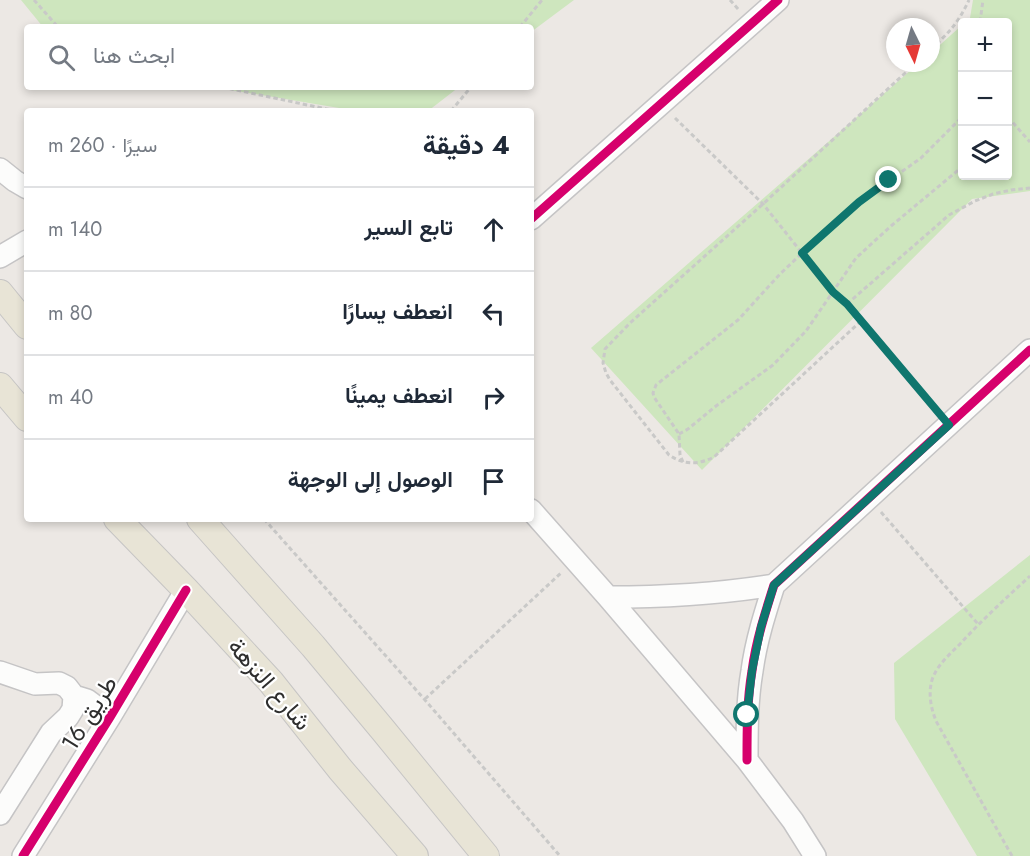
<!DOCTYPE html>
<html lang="ar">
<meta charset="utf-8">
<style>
body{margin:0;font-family:Jost,Vazirmatn,sans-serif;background:#f6f6f7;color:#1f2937;direction:rtl}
.controls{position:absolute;right:18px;top:18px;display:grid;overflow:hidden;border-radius:6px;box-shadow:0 3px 9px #0003}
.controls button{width:54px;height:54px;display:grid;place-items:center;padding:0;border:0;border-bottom:2px solid #e0e1e3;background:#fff;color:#1f2937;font:30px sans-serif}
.compass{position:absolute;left:886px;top:18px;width:54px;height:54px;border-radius:50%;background:#fff;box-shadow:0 3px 9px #0003;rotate:175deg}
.stop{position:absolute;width:18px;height:18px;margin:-14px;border:4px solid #0f766e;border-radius:50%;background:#fff}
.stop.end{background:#0f766e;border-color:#fff;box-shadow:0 2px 6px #0008}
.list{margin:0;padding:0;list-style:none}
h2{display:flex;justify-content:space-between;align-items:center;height:78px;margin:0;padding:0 24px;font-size:26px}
h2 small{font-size:20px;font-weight:400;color:#747a83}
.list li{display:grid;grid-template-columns:39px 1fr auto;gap:18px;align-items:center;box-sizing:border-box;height:84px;padding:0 24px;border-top:2px solid #e0e1e3}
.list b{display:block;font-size:22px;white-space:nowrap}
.list em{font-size:20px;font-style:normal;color:#747a83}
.icon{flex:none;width:33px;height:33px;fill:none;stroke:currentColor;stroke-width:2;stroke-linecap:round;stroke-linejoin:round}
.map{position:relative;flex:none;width:1030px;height:856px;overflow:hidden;direction:ltr}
.search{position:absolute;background:#fff;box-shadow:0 3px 9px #0003;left:24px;top:24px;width:510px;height:66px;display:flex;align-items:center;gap:15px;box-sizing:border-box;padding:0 21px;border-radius:6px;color:#747a83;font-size:22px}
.panel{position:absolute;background:#fff;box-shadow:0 3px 9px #0003;left:24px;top:108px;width:510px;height:414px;border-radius:6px;direction:rtl}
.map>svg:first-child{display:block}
.green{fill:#cee6be}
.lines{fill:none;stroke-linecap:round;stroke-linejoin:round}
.minor-casing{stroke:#c5c4c5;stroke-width:24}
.major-casing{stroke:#c6c5c4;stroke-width:28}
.path{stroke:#c9c9c8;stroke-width:3;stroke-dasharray:4.5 3;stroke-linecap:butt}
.minor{stroke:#fcfcfb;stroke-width:21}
.major{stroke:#e8e4d6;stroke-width:26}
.cycleway-casing{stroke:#fff;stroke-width:13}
.cycleway{stroke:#d6006c;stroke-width:9}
.route{stroke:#0f766e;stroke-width:8}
.labels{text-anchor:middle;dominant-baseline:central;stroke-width:4.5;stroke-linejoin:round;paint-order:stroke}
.street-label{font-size:24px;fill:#2e2e2e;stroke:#fff}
</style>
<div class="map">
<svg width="1030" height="856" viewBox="0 0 1030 856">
<rect width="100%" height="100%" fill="#ece8e4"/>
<!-- green -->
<path class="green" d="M21,0H574L531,32V27H43Z
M973,0H1030V191L972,199L702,470L591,348L919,63H931V53L962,25V176H1008V22H966L970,18Z
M213,87H459L428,111H357Z
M1030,555V856H977L895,719L894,663Z"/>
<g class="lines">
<defs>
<path id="minor" d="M0,169L15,181L27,188
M531,219L778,0
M0,257L27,241
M531,510L608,597L747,760L793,821L815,856
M608,597C664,597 718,594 774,585
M0,672L35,684L59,683L67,687L74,696L73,709L68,717L51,733L0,814
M74,696L87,700L110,717
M747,760C747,730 747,700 752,671C756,641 765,613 774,585L1030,350
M23,856L110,717L186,590"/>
<path id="major" d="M0,293L27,326
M0,386L27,418
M117,519L186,590L271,682L340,769L415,856
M200,519L313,646L383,730L486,856"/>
</defs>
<!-- minor casing -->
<use href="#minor" class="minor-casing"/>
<!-- major casing -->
<use href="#major" class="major-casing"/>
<!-- path -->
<path class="path" d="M34,0L58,27
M730,0L739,10
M980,22L983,0
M520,27L542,0
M931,49C949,33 958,23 969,0
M222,87L336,111
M451,111L471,87
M1008,117L1030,142
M675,118L763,204L833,292L847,304L936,410
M847,304L949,215L975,201L993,194L1011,190L1030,188
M861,321L714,457C698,465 684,465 669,455L610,380L606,373L603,363L605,349L630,323L763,204L916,63
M679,434L688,429L716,406L773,365L806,331L856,258L891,226L962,167
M683,462L680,455L679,434L654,397L653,393L656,385L738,320L780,274L830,227L859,202L921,158L962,117
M881,512L978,624
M264,519L425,700L560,856
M425,699L561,573
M1012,856L936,721C931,708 928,694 932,680C937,665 949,655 960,644C982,620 1006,598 1030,576"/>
<!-- minor -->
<use href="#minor" class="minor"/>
<!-- major -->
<use href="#major" class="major"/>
<defs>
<path id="cycleway" d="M531,219L778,0
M747,760C747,730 747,700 752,671C756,641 765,613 774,585L1030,350
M23,856L110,717L186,590"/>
</defs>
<!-- cycleway casing -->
<use href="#cycleway" class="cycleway-casing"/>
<!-- cycleway -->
<use href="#cycleway" class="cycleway"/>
</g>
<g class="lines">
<!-- route -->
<path class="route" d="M747,715L752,671L761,627L774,585L949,425L847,304L833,292L802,253L859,202L889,180"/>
</g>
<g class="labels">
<!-- street labels -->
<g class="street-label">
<text transform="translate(270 684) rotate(49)">شارع النزهة</text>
<text transform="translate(89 713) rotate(-58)">طريق 16</text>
</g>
</g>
</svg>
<div class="controls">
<button>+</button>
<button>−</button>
<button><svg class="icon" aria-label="layers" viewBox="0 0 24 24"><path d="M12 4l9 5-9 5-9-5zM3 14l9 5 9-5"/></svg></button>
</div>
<svg class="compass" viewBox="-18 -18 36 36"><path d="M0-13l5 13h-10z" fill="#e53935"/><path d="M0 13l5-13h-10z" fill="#747a83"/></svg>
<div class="stop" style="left:747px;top:715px"></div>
<div class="stop end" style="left:889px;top:180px"></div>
<div class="search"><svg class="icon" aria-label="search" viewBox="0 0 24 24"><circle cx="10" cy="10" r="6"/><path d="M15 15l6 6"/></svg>ابحث هنا</div>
<section class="panel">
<h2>4 دقيقة<small>سيرًا · 260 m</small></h2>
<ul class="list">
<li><svg class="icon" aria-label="ahead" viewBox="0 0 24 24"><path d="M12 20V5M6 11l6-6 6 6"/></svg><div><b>تابع السير</b></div><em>140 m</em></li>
<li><svg class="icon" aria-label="left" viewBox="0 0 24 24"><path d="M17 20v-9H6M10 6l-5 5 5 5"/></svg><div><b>انعطف يسارًا</b></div><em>80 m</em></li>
<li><svg class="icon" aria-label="right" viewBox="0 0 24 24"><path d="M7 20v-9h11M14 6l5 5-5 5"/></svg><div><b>انعطف يمينًا</b></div><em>40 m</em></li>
<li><svg class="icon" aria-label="arrive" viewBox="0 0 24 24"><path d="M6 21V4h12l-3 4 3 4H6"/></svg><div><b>الوصول إلى الوجهة</b></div></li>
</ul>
</section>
</div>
